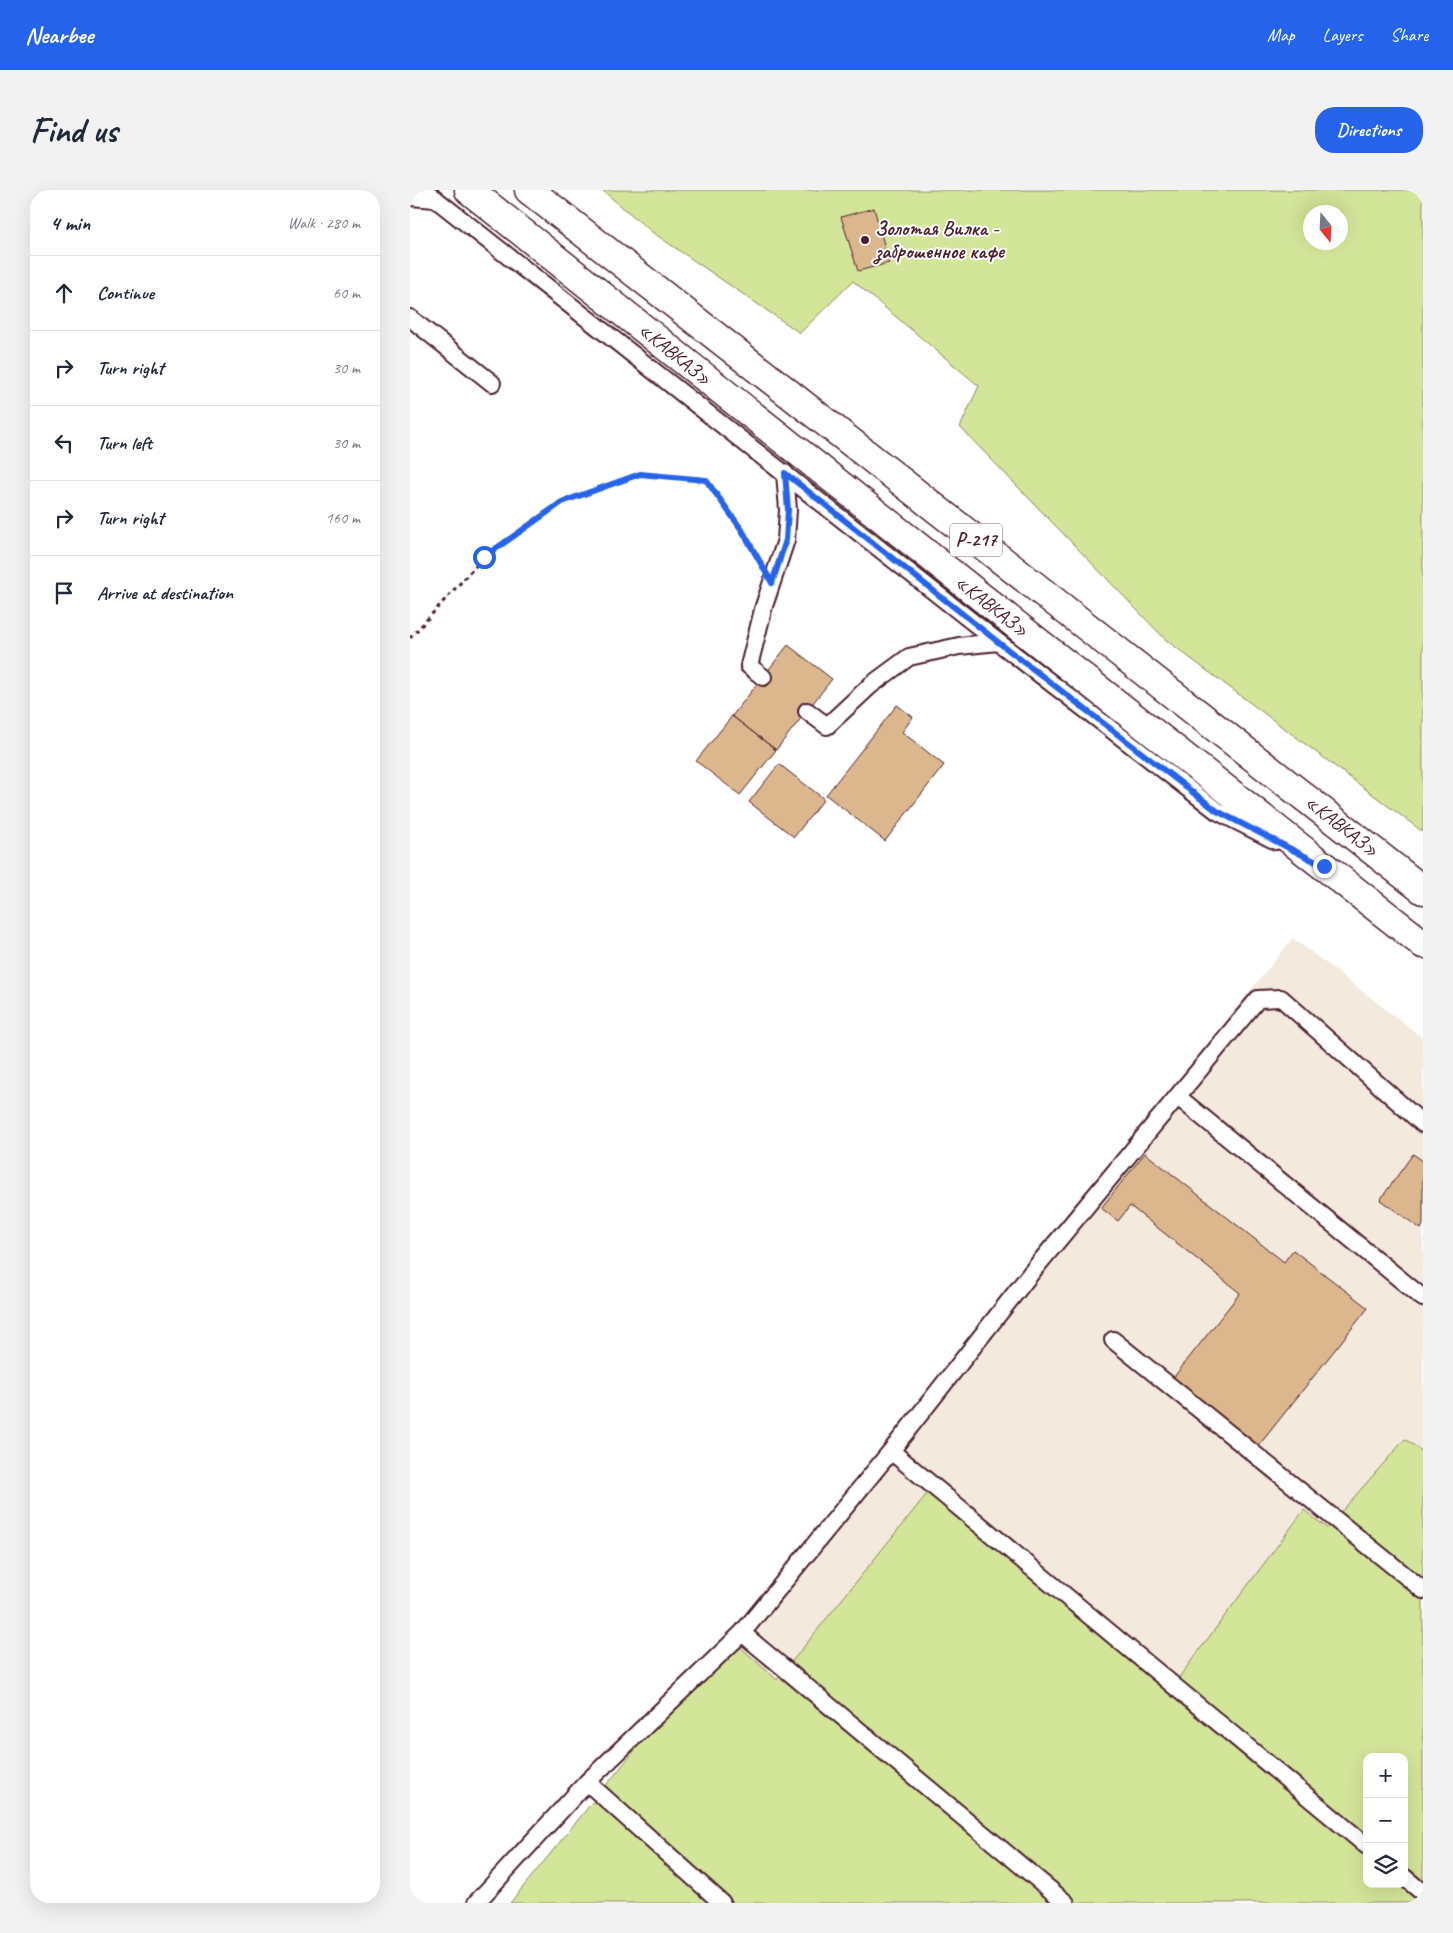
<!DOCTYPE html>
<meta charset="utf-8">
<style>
body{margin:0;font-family:Caveat,sans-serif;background:#f2f2f3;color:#1f2937}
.controls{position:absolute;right:15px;bottom:15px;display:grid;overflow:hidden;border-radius:10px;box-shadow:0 5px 20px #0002}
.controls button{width:45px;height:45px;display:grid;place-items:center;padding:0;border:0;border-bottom:1px solid #e0e1e3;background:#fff;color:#1f2937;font:25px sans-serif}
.compass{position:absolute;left:893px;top:15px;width:45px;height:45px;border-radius:50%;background:#fff;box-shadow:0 5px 20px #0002;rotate:162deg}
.stop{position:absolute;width:15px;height:15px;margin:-11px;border:4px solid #2563eb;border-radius:50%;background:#fff}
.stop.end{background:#2563eb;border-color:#fff;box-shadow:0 1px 5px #0008}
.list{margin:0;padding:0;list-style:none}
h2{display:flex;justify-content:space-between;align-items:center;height:65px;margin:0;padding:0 20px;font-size:21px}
h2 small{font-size:16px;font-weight:400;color:#747a83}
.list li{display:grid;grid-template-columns:32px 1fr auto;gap:15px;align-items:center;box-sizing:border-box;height:75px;padding:0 20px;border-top:1px solid #e0e1e3}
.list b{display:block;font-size:19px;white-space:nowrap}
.list em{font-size:16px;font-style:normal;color:#747a83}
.icon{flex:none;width:28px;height:28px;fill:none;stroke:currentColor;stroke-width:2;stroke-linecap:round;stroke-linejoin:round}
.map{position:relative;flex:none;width:1013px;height:1713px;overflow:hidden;border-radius:20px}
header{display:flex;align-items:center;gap:30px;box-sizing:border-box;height:70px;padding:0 25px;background:#2563eb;color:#fff}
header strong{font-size:24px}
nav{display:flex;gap:28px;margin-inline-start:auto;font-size:18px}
.intro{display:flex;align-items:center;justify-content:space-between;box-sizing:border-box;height:120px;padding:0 30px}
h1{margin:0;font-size:35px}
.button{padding:12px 22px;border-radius:20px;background:#2563eb;color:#fff;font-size:18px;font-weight:700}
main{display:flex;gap:30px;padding:0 30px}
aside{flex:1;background:#fff;border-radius:20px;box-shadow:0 5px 20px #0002}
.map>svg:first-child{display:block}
.built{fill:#f4e9dd}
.green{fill:#d3e599;stroke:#8e8262;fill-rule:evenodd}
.building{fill:#dcb78d;stroke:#4a1f2b}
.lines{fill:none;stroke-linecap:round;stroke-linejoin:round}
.service-casing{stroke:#4a1f2b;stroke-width:20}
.trunk-casing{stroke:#4a1f2b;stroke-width:31}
.path{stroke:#4a1f2b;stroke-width:3;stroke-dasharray:4 4;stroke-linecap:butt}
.service{stroke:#fff;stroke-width:16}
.trunk{stroke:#fff;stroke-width:28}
.route{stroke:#2563eb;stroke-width:6}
.poi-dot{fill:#4a1f2b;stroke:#fff;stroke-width:2}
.labels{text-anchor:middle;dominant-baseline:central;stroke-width:4;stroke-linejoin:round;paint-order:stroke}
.shield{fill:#fff;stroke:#80626b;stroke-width:1}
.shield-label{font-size:19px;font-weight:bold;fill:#4a1f2b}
.poi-label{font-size:20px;font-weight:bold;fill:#4a1f2b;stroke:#fff;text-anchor:start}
.street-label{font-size:20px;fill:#4a1f2b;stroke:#fff}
</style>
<header>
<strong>Nearbee</strong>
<nav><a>Map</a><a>Layers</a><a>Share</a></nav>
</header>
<div class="intro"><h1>Find us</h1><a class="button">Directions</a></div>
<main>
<aside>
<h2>4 min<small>Walk · 280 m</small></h2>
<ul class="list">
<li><svg class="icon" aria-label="ahead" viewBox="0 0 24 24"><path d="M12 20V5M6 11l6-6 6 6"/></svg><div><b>Continue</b></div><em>60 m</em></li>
<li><svg class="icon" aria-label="right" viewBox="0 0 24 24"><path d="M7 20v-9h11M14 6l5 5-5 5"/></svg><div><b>Turn right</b></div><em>30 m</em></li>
<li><svg class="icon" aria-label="left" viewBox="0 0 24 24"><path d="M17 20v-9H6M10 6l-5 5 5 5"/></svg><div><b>Turn left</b></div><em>30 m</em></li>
<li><svg class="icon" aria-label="right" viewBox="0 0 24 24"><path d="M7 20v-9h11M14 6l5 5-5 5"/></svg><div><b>Turn right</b></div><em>160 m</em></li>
<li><svg class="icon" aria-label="arrive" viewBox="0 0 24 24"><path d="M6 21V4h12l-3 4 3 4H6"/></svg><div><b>Arrive at destination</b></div></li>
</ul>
</aside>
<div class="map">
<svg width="1013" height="1713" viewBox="0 0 1013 1713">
<rect width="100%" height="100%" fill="#fff"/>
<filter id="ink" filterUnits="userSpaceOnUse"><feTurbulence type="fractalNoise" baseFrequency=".02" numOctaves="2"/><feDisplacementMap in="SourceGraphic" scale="10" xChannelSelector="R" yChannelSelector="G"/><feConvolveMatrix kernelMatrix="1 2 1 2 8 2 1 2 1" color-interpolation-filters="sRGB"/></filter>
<g filter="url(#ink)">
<!-- built -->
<path class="built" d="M883,748L1013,848V1262L995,1249L917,1338L893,1320L767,1491L521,1301L367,1490L318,1446Z"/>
<!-- green -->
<path class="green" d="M192,0H1013V642L756,450L550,237L569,196L443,91L390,143L242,42ZM901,22H931V52H901Z
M995,1249L1013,1262V1713H100L318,1446L367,1490L520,1300L767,1490L894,1320L917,1338ZM957,1567H994V1694H957Z"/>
<!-- building -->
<path class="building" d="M464,18L479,73L448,81L431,27Z
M378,455L422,489L366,560L322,526Z
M487,515L503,527L492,542L534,575L475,651L416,605Z
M322,526L366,560L330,605L286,571Z
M369,574L414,609L384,647L339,612Z
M735,963L874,1072L883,1060L958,1118L846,1259L760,1192L830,1103L720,1016L708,1031L691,1018Z
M1003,964L1013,971V1035L1011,1039L970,1010Z"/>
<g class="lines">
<defs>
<path id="service" d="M14,0L588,452L807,621L866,651
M0,7L26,9
M0,128L82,193
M353,487L339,476L354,416L376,350L378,320L375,283
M397,521L417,536L461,495L499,467L549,456L588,452
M768,907L1013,1108
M703,1150L1013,1400
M481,1261L957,1656
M332,1443L656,1713
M177,1592L312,1713
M994,1687L1013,1703
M66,1713L177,1592L332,1443L481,1261L621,1083L848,809L871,808L1013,934"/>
<path id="trunk" d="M59,0L624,449L1013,754
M119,0L1013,700"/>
</defs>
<!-- service casing -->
<use href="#service" class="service-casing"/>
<!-- trunk casing -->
<use href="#trunk" class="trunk-casing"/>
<!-- path -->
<path class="path" d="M0,448L74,367L152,312L230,284L296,290L331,340L347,367"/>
<!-- service -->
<use href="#service" class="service"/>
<!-- trunk -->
<use href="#trunk" class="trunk"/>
</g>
</g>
<g class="lines" filter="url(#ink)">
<!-- route -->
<path class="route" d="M74,367L152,312L230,284L296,290L332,340L362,393L376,350L378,320L375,283L588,452L807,621L914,676"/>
</g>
<!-- markers -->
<circle class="poi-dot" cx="455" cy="50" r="5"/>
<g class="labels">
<!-- shield labels -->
<rect class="shield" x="540" y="333.5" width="52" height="33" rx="4"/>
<g class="shield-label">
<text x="566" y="350">Р-217</text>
</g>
<!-- poi labels -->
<g class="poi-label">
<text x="465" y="38">Золотая Вилка -<tspan x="465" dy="23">заброшенное кафе</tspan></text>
</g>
<!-- street labels -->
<g class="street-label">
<text transform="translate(265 164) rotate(39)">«КАВКАЗ»</text>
<text transform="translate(582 416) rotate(38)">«КАВКАЗ»</text>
<text transform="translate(932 636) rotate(38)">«КАВКАЗ»</text>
</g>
</g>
</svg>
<div class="controls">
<button>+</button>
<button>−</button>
<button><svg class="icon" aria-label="layers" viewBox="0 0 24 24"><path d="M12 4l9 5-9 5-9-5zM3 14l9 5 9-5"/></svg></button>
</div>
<svg class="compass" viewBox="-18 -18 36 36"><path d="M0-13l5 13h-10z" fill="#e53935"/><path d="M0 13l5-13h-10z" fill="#747a83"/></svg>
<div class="stop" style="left:74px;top:367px"></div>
<div class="stop end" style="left:914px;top:676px"></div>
</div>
</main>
